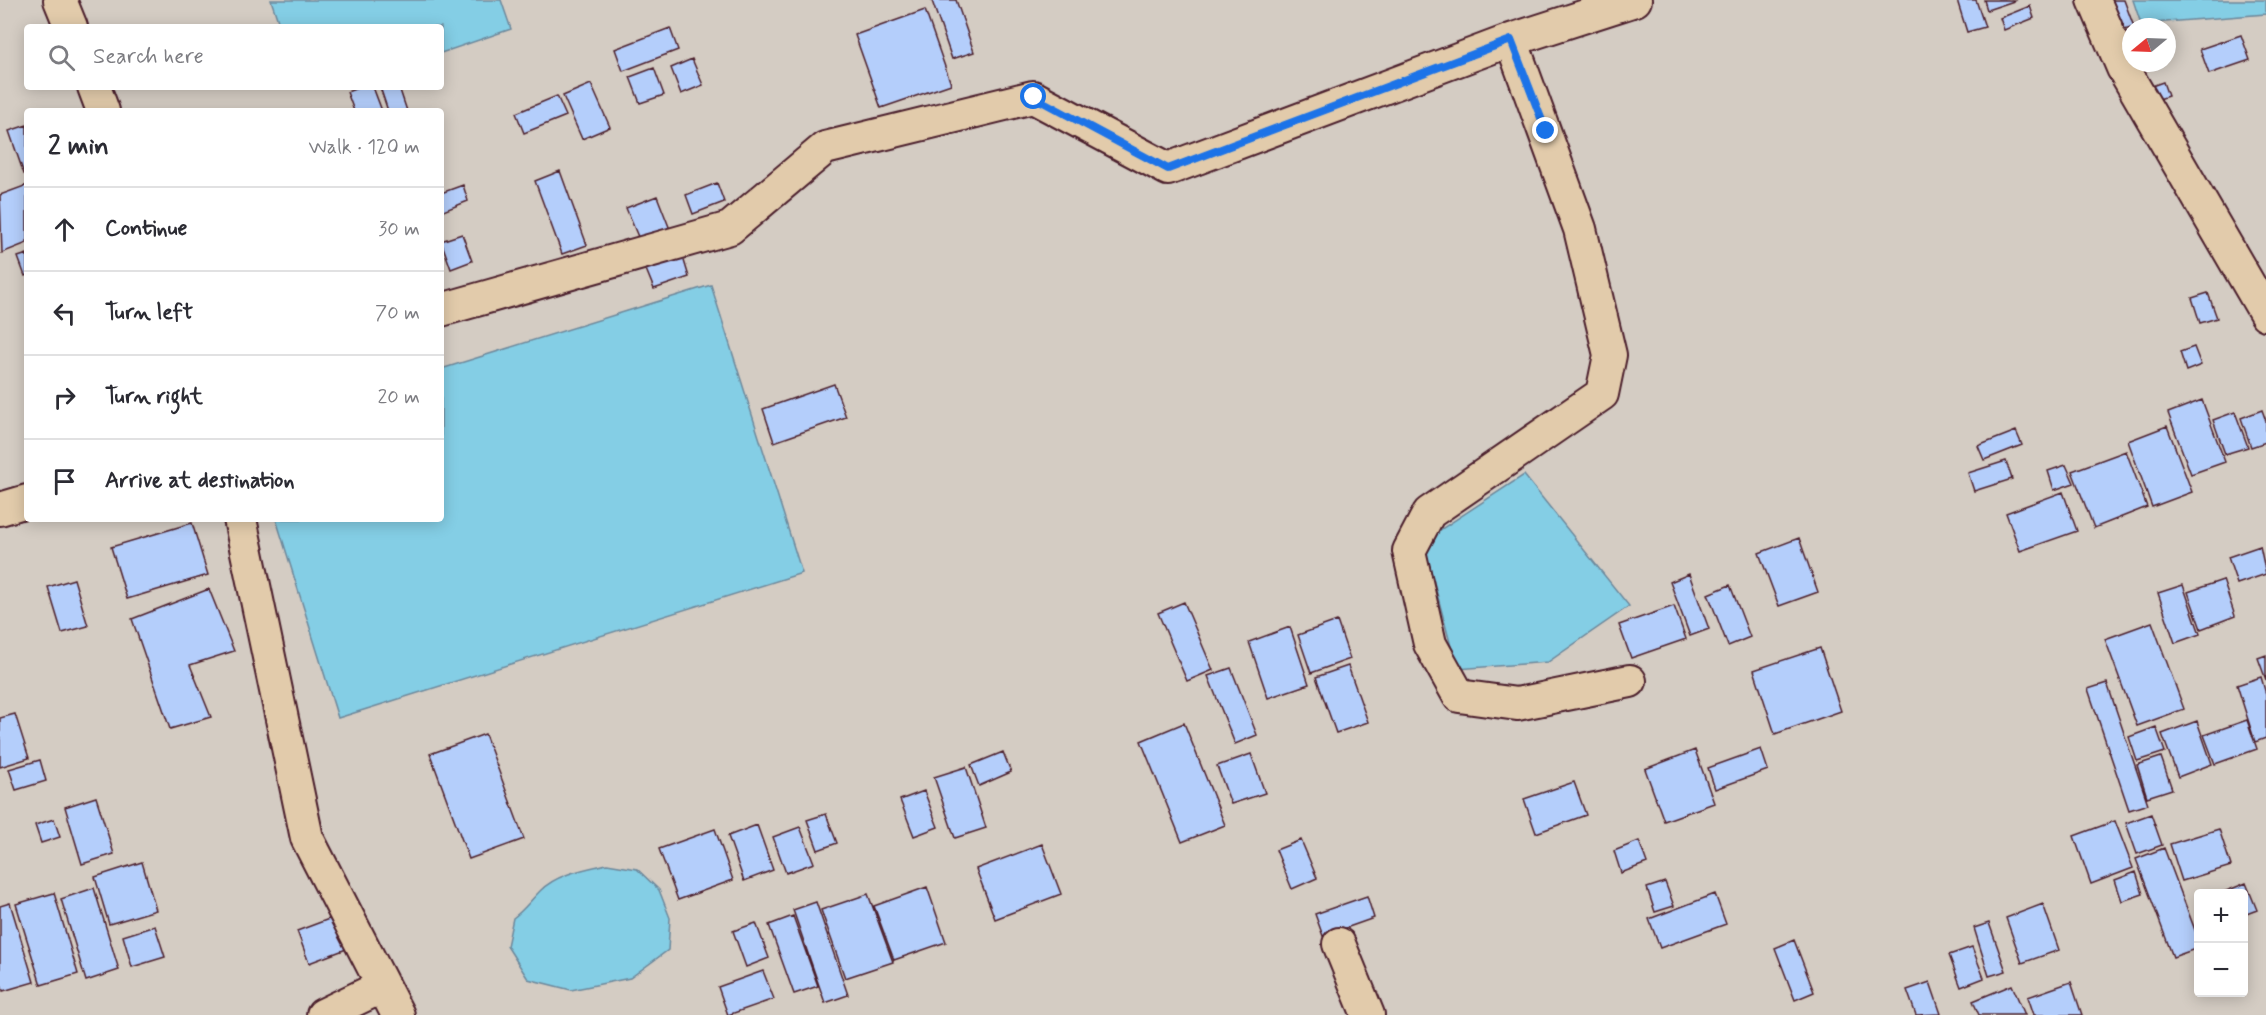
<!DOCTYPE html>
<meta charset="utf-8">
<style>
body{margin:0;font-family:Mynerve,sans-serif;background:#f2f2f3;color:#2b2b33}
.controls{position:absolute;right:18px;bottom:18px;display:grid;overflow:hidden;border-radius:6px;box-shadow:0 3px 15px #0003}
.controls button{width:54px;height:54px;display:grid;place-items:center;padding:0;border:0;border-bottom:2px solid #e1e1e2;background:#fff;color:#2b2b33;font:30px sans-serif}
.compass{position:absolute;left:2122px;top:18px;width:54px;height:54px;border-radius:50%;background:#fff;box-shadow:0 3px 15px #0003;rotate:251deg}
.stop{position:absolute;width:18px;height:18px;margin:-14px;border:4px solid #1a73e8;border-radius:50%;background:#fff}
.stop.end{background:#1a73e8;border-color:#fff;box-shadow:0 2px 6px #0008}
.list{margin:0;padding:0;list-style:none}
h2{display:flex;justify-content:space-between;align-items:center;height:78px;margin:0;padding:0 24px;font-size:26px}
h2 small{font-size:20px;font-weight:400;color:#7c7c81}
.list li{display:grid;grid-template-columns:39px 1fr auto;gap:18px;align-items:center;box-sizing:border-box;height:84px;padding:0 24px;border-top:2px solid #e1e1e2}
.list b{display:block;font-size:22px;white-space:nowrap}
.list em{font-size:20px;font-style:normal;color:#7c7c81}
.icon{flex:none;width:33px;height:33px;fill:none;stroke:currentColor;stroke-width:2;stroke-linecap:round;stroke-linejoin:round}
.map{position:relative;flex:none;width:2266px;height:1015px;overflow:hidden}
.search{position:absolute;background:#fff;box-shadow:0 3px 15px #0003;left:24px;top:24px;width:420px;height:66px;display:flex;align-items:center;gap:15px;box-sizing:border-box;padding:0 21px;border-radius:6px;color:#7c7c81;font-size:22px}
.panel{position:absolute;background:#fff;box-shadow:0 3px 15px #0003;left:24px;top:108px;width:420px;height:414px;border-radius:6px}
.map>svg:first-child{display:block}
.water{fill:#84cee5;stroke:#6d889b;stroke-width:1.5}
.building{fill:#b4cefb;stroke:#4a1f2b;stroke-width:1.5}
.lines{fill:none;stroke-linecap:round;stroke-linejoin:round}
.minor-casing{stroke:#4a1f2b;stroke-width:36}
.minor{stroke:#e2cbab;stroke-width:32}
.route{stroke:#1a73e8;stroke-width:8}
</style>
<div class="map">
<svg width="2266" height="1015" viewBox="0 0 2266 1015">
<rect width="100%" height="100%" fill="#d4ccc3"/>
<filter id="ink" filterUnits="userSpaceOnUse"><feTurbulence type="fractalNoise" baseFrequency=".0167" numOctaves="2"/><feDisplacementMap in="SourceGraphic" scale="12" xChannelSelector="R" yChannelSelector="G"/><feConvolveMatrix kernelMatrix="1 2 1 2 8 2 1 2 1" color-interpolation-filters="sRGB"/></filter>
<g filter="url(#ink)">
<!-- water -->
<path class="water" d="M271,0H501L511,29L441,53V27H280Z
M2133,0H2266V14L2141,24Z
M711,285L802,573L338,718L276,519H441V369Z
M1524,475L1629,606L1548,662L1457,669L1423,541Z
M607,864L637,869L659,890L670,918L668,950L630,978L571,990L528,979L507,946L513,918C524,910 530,901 540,891C556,874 585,869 607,864Z"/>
<!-- building -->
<path class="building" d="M935,0H956L974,52L952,59L932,1Z
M1957,0H1976L1985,27L1967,32Z
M1984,0H2017L1987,10Z
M2101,0H2124L2134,27L2112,34Z
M2030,6L2034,18L2004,30L2000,18Z
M925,10L951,84L881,108L855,35Z
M670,28L678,50L623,71L615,49Z
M2241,35L2250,60L2209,74L2200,49Z
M692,59L703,85L681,94L671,68Z
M654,68L664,95L640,103L630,77Z
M2163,82L2168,96L2153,101L2149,87Z
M591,84L610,127L582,139L563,96Z
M360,87H373L382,111H354L347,92Z
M380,87H399L407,111H388Z
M557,96L566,116L524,133L516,113Z
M27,125V172L24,174L9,131Z
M560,171L587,245L562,254L535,181Z
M717,183L724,202L693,214L686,195Z
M27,185V243L2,253L0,195Z
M463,185L468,201L441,212V193Z
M657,196L671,232L641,244L626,208Z
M462,234L472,261L451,269L441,241Z
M27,254V275L25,276L18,257Z
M682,254L689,277L654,289L645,267Z
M2208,293L2217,318L2200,323L2192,298Z
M2194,347L2201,365L2186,371L2180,352Z
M834,384L846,417L774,442L763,409Z
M2202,400L2225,462L2191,474L2168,413Z
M2262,410L2266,421V442L2251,447L2241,418Z
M2235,412L2248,447L2225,454L2213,420Z
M2167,426L2192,492L2152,507L2128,441Z
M2016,431L2022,445L1984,460L1978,446Z
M2126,451L2147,507L2094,528L2072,471Z
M2006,461L2012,479L1974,491L1968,473Z
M2066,465L2074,483L2054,490L2048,471Z
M2063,492L2077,531L2020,551L2006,513Z
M192,523L208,575L127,599L111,547Z
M1799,538L1818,592L1779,606L1759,553Z
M2260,546L2266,574L2237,584L2228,557Z
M1689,574L1709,629L1690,636L1670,582Z
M74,579L88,626L62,633L48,587Z
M2223,580L2235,616L2201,629L2188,592Z
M1730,585L1750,637L1728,646L1708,594Z
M2183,585L2200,634L2175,643L2158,593Z
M209,589L234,651L190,665L211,717L170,729L132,619Z
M1184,602L1213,670L1187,681L1158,613Z
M1674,606L1686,639L1631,658L1619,625Z
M1337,621L1350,659L1311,673L1298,635Z
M2152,622L2184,709L2137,726L2105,639Z
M1290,627L1309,684L1268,698L1249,642Z
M1820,648L1841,711L1775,734L1754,670Z
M2266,655V680L2258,658Z
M1348,666L1368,722L1336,733L1316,677Z
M1231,668L1257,735L1235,744L1208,676Z
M2261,677L2266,694V738L2255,742L2237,685Z
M2107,683L2148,804L2129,810L2088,689Z
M15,714L29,758L0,767V718Z
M2247,720L2257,749L2215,764L2204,735Z
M2197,721L2212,764L2178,777L2162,734Z
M1184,723L1225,825L1182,842L1141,741Z
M2156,727L2165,752L2137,761L2129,737Z
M485,734L524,839L469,859L430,754Z
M1761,749L1768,770L1715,789L1708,768Z
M1695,750L1714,803L1664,821L1645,769Z
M1003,752L1011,772L979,786L971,765Z
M1251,754L1265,793L1231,804L1217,766Z
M2161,757L2172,789L2147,797L2137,765Z
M40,760L46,781L16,790L9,769Z
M966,767L986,828L955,838L934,777Z
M1574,782L1586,815L1536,833L1524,799Z
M924,791L938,827L914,836L900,800Z
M96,797L114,854L82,864L65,807Z
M826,814L837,843L818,850L807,820Z
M2151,814L2162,845L2137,854L2126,823Z
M54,819L60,837L41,843L35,825Z
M2115,821L2133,868L2091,884L2074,836Z
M757,825L773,870L744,881L728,836Z
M800,827L814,863L786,873L773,837Z
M715,829L733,880L678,900L659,849Z
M2219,829L2231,866L2182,881L2170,844Z
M1301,840L1317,878L1292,889L1276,850Z
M1639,841L1647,863L1621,873L1614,851Z
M1042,844L1061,894L995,919L976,869Z
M2164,848L2198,938V948L2173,957L2136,859Z
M142,862L156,910L109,924L95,877Z
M2136,872L2143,894L2122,901L2115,880Z
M1665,882L1674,906L1655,912L1647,888Z
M2246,883L2257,910L2244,915V894H2219Z
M927,887L946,942L894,960L874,906Z
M94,888L119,970L86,981L61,899Z
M54,893L78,974L41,985L16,904Z
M868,894L893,962L845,978L821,910Z
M1715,894L1726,924L1660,948L1649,919Z
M1367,896L1374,918L1323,936L1315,914Z
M816,902L848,995L825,1003L793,910Z
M10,903L34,982L3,991L0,980V906Z
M2043,904L2059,950L2022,963L2006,918Z
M337,916L349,948L309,963L297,931Z
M793,916L818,986L794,994L769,925Z
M756,923L769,958L746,967L733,931Z
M1989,923L2006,971L1989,976L1974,928Z
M155,926L165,957L132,967L123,936Z
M1794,940L1814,992L1795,1000L1775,948Z
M1972,947L1984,978L1961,987L1949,955Z
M763,971L774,999L728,1015L718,987Z
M1930,982L1941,1014L1916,1015L1907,990Z
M2071,982L2082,1015H2034L2028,997Z
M2012,985L2025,1015H1979L1973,1001Z"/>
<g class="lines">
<defs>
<path id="minor" d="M60,0L71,27
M2094,0L2123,68L2266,314
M1511,40L1580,229L1610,355L1602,394L1429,513L1409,551L1430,644L1459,696L1517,704L1630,681
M94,87L103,111
M441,310L730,228L825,148L1033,97L1168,169L1511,40L1635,0
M0,509L27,501
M240,519L307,838L398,1015
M1339,944L1368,1015
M323,1015L383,986"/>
</defs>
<!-- minor casing -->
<use href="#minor" class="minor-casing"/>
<!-- minor -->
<use href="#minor" class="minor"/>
</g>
</g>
<g class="lines" filter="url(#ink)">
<!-- route -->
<path class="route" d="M1034,97L1168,169L1511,40L1546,131"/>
</g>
</svg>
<div class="controls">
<button>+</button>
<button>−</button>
</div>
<svg class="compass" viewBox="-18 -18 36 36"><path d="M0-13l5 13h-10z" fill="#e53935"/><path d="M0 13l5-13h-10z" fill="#7c7c81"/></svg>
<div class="stop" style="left:1034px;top:97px"></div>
<div class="stop end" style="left:1546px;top:131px"></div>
<div class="search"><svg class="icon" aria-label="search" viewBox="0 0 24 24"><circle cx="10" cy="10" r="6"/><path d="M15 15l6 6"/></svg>Search here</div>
<section class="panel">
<h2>2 min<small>Walk · 120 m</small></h2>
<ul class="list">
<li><svg class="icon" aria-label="ahead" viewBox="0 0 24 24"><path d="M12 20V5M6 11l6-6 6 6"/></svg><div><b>Continue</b></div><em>30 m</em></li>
<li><svg class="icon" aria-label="left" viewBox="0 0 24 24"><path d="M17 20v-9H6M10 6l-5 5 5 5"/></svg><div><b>Turn left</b></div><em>70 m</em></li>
<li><svg class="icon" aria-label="right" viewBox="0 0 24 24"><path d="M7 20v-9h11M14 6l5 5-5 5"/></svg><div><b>Turn right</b></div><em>20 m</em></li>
<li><svg class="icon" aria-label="arrive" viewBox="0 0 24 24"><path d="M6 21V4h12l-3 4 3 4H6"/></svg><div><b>Arrive at destination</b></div></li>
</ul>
</section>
</div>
